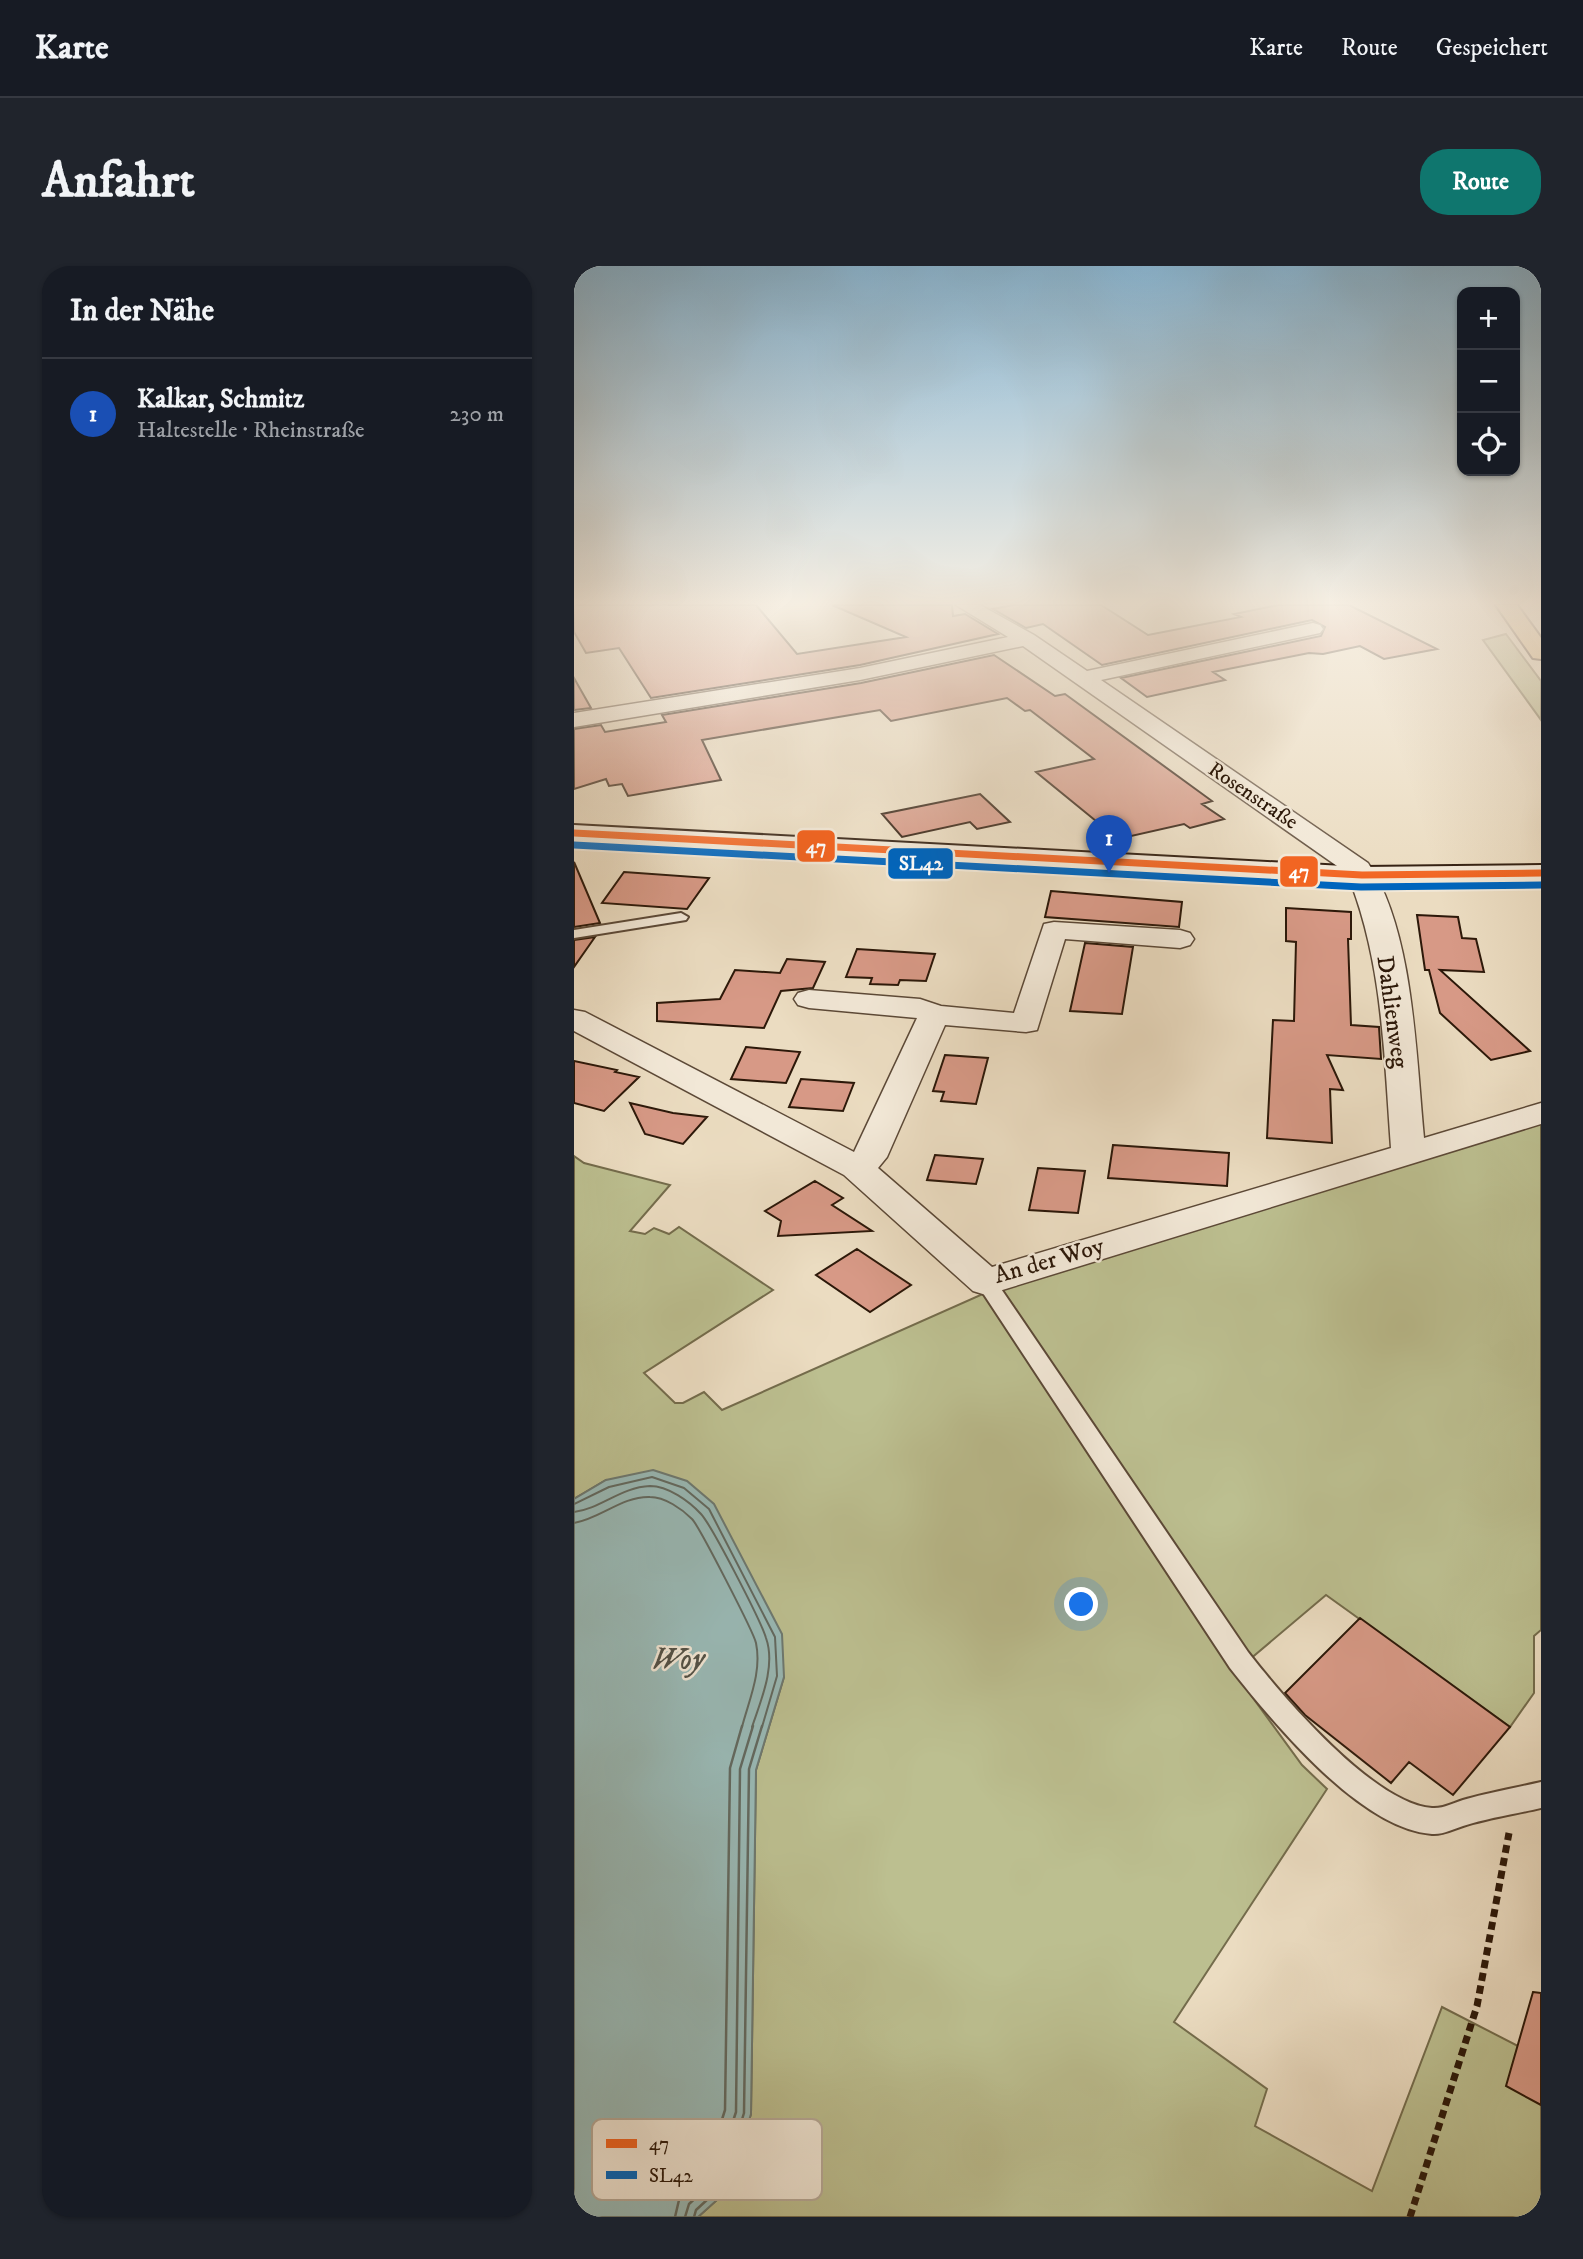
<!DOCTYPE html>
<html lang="de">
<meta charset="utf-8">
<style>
body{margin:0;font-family:"IM FELL DW Pica",serif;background:#20242c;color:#f1f3f6}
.controls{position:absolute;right:21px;top:21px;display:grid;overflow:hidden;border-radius:14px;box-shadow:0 2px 5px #0004}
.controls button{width:63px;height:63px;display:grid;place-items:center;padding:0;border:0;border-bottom:2px solid #363941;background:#171b24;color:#f1f3f6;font:35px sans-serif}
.you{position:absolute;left:508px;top:1339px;width:24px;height:24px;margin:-18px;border:5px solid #fff;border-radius:50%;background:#1a73e8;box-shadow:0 0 0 10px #1a73e833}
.badge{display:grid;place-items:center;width:46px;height:46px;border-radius:50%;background:#0f766e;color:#fff;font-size:23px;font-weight:700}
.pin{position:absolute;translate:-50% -58px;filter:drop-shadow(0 2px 4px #0008)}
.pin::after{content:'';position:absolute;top:37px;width:24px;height:21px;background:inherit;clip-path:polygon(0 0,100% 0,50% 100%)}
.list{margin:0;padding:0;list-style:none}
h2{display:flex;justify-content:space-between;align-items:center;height:91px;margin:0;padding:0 28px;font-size:30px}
h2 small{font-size:23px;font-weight:400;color:#9ea1a6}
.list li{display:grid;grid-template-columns:46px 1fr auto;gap:21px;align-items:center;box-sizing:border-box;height:112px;padding:0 28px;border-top:2px solid #363941}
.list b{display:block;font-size:26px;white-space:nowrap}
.list p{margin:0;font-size:23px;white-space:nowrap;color:#9ea1a6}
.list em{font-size:23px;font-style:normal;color:#9ea1a6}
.icon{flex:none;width:38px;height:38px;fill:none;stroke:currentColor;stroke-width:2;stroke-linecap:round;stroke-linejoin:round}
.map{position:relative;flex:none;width:967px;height:1951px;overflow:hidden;border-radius:28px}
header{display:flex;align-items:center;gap:42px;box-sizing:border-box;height:98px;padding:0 35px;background:#171b24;border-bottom:2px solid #363941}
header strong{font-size:33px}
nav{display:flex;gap:38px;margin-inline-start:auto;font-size:24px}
.intro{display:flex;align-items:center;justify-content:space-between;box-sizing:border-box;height:168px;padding:0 42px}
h1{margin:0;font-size:49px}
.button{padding:18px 32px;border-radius:28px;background:#0f766e;color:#fff;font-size:24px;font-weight:700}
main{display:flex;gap:42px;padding:0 42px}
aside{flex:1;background:#171b24;border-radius:28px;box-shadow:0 2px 5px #0004}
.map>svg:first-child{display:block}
.green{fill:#bcbf90;stroke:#746c4c;stroke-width:2}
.water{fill:#99bab7;stroke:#6d7971;stroke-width:2}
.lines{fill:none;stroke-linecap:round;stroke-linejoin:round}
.shore-far1{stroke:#626960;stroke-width:2}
.shore{stroke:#626960;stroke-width:2.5}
.building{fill:#d79986;stroke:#2c1809;stroke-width:2}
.service-casing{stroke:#5c4937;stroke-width:4}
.minor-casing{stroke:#5c4937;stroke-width:3}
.secondary-casing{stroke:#2c1809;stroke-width:4}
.primary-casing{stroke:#2c1809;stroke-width:4}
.path{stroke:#2c1809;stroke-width:7;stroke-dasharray:8 5;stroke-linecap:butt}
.service{fill:#f2e8d7;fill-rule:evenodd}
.minor{fill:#f2e8d7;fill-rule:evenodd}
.secondary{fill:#f2e8d7;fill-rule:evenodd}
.primary{fill:#e6be80;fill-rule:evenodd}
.bus-1-casing{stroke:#f2e8d7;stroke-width:11}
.bus-2-casing{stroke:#f2e8d7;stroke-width:11}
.bus-1{stroke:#f26522;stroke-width:7}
.bus-2{stroke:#0065bd;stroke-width:7}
.labels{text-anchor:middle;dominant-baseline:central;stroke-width:5;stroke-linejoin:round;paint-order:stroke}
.far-street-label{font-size:21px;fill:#2c1809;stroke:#f2e8d7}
.street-label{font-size:24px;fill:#2c1809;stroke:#f2e8d7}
.near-water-label{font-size:32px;font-style:italic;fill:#525146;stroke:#f2e8d7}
.key{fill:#f2e8d7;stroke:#b7aa99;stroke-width:2}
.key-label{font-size:19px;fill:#2c1809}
.line-badge{stroke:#f2e8d7;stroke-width:2.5}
.badge-label{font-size:19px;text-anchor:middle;font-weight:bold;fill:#fff}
</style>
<header>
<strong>Karte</strong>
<nav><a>Karte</a><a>Route</a><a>Gespeichert</a></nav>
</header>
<div class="intro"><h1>Anfahrt</h1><a class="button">Route</a></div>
<main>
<aside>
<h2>In der Nähe<small></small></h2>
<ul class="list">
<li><span class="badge" style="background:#1a4fb4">1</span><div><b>Kalkar, Schmitz</b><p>Haltestelle · Rheinstraße</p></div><em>230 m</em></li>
</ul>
</aside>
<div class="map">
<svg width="967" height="1951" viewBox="0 0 967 1951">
<rect width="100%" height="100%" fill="#ebdcc1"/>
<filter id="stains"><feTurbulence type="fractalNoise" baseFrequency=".00286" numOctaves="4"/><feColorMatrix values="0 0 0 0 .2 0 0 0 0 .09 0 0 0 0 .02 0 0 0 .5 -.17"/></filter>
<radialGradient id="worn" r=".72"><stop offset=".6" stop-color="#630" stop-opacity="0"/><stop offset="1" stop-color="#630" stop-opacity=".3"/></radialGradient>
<!-- green -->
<path class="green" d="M932,368L967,415V454L909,374Z
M967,855V1364L960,1370V1427L936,1461L752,1329L675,1394L427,1022Z
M0,890L10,897L96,919L56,965L71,968L80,962L95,968L105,961L199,1024L70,1107L101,1137H109L130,1126L148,1144L411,1027L660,1406L728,1499L753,1523L600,1756L693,1823L681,1860L798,1925L868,1741L944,1780L967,1839V1951H124L153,1925L177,1848L182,1504L210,1411L32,1214L0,1233Z"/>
<!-- water -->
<path class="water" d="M79,1204L113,1215L140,1238L208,1368L210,1411L182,1504L177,1848L153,1925L124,1951H0V1233L32,1214Z"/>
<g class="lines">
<!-- shore-far1 -->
<path class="shore-far1" d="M0,1238L35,1221L78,1211L110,1222L135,1243L201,1371L203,1410L188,1461
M0,1246C26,1243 47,1221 76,1220C94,1220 115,1235 127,1248C138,1260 187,1355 192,1372C202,1400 187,1434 178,1461
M0,1257C26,1253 48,1230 76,1231C91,1231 108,1243 118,1253C125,1260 180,1367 182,1377C188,1406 175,1434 168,1461"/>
<!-- shore -->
<path class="shore" d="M101,1951L105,1934L130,1910L151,1844L156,1502L168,1460
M111,1951L115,1938L139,1916L162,1846L166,1503L179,1460
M120,1951L122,1944L147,1921L170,1847L175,1503L188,1460"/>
</g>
<!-- building -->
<path class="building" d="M0,339H182L223,388L332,371L258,339H378L379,350L391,348L424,368L286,399L77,432L45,382L12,387L0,366Z
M439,339H527L574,369L667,351L660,348L704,339H775L863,383L810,393L786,380L749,388L735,387L639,406L651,414L573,431L547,412L747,370L751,361L738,354L528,399L469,358L452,362L419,343Z
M420,389L481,430L491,428L638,535L628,538L650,553L616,562L610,558L544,573L462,506L520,493L456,444L451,445L433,432L317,455L306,444L128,474L147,514L54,530L48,518L35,520L32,513L0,523V463L27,459L31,466L92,456L88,449L287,417Z
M0,412L17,442L0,444Z
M406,528L436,556L403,563L396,556L328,571L308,548Z
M0,596L26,657L0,661Z
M50,606L135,612L113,643L28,637Z
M477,625L608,636L605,661L471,651Z
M712,642L777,646V673H774L777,759L805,761L807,793L753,789L769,824L756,823L758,877L693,872L699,754L720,755L722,676L712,675Z
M843,649L884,651L888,672L902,673L910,706L866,704L956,785L917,794L866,747L855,704H851Z
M21,671L0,701V674Z
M511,677L559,681L548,748L496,745Z
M283,683L361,688L352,715L326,714L324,719L296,718L298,712L272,711Z
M213,693L251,696L239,722L207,725L190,762L83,755V737L146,733L161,704L206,707Z
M172,781L226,786L212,817L157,813Z
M371,789L414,792L402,838L367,835L370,826L359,825Z
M0,795L43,804L41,806L65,811L30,845L0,837Z
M227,813L280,817L269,845L215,841Z
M56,837L99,847L133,851L109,878L71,868Z
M539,879L655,887L653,920L534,912Z
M361,889L409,893L402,918L353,914Z
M464,902L511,905L504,947L455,944Z
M241,915L269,932L258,939L298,965L204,970L207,955L191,945Z
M283,983L337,1019L296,1046L242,1009Z
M786,1352L936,1461L879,1529L835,1496L817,1517L731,1449L711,1427Z
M959,1726L967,1727V1839L932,1820Z"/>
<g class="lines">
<defs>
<path id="service" d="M107,647L114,651L112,654L0,672V664Z
M412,1009L419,1011L674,1386C709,1431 800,1538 858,1542C869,1543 879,1537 889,1534C914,1527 941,1522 967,1516V1542C941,1548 914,1552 889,1560C879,1563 869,1569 858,1568C786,1563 698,1455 656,1402L405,1021L402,1016Z"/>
<path id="minor" d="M382,339H406L460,369L513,405L739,357L746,359L749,363L746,367L527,414L794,597C840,664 842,792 850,872L967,837V858L412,1029L399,1025L270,909L0,765V744L11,746L280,886L343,752L235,742L224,739L220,733L224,727L235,724L346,733L367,740L440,747L470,658L480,656L606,664L616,667L620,673L616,679L606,682L491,673L463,764L452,766L371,759L313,891L304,902L418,1001L817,882C810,788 809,695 773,607L449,380L286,414L0,461V447L286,402L434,371Z"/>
<path id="secondary" d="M0,559L788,601L967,599V615L788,617L0,575Z"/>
<path id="primary" d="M922,339H943L967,372V393L959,392Z"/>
</defs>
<!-- service casing -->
<use href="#service" class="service-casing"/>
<!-- minor casing -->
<use href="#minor" class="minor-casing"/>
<!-- secondary casing -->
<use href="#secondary" class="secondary-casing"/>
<!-- primary casing -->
<use href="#primary" class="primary-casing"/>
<!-- path -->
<path class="path" d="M836,1951L903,1740L935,1567"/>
<!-- service -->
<use href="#service" class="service"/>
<!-- minor -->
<use href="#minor" class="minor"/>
<!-- secondary -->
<use href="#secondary" class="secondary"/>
<!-- primary -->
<use href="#primary" class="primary"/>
<defs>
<path id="bus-1" d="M0,567L788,609L967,607"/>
<path id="bus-2" d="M0,579L787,621L967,619"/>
</defs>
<!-- bus-1 casing -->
<use href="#bus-1" class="bus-1-casing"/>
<!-- bus-2 casing -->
<use href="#bus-2" class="bus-2-casing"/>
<!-- bus-1 -->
<use href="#bus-1" class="bus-1"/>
<!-- bus-2 -->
<use href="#bus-2" class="bus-2"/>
</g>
<!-- sky -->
<linearGradient id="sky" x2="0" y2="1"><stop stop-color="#88b6d4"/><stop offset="0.55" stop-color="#f6efe3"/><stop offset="1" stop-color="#f6efe3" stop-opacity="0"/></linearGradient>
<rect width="967" height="613" fill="url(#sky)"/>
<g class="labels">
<!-- far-street labels -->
<g class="far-street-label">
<text transform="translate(679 530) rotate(34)">Rosenstraße</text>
</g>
<!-- street labels -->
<g class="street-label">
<text transform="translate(818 746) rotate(82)">Dahlienweg</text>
<text transform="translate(475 995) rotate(-16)">An der Woy</text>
</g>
<!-- near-water labels -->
<g class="near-water-label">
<text x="104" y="1394">Woy</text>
</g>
</g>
<!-- legend -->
<rect x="18" y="1853" width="230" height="81" rx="10" class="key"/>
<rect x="32" y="1873" width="31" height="9" fill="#f26522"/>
<rect x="32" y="1905" width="31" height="8" fill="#0065bd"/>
<g class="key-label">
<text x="75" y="1884">47</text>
<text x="75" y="1916">SL42</text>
</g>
<g class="line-badge">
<rect x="222" y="563" width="40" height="34" rx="7" fill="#f26522"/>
<rect x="313" y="581" width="67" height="33" rx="7" fill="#0065bd"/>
<rect x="705" y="589" width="40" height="33" rx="7" fill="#f26522"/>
</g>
<g class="badge-label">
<text x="242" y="587">47</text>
<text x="347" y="604">SL42</text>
<text x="725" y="612">47</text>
</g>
<rect width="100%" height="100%" filter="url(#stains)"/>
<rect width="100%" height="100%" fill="url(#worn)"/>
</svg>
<div class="controls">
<button>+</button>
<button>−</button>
<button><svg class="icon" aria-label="locate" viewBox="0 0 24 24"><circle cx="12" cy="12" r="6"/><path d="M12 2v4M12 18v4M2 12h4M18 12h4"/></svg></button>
</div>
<div class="you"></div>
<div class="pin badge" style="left:535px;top:607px;background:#1a4fb4">1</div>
</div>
</main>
